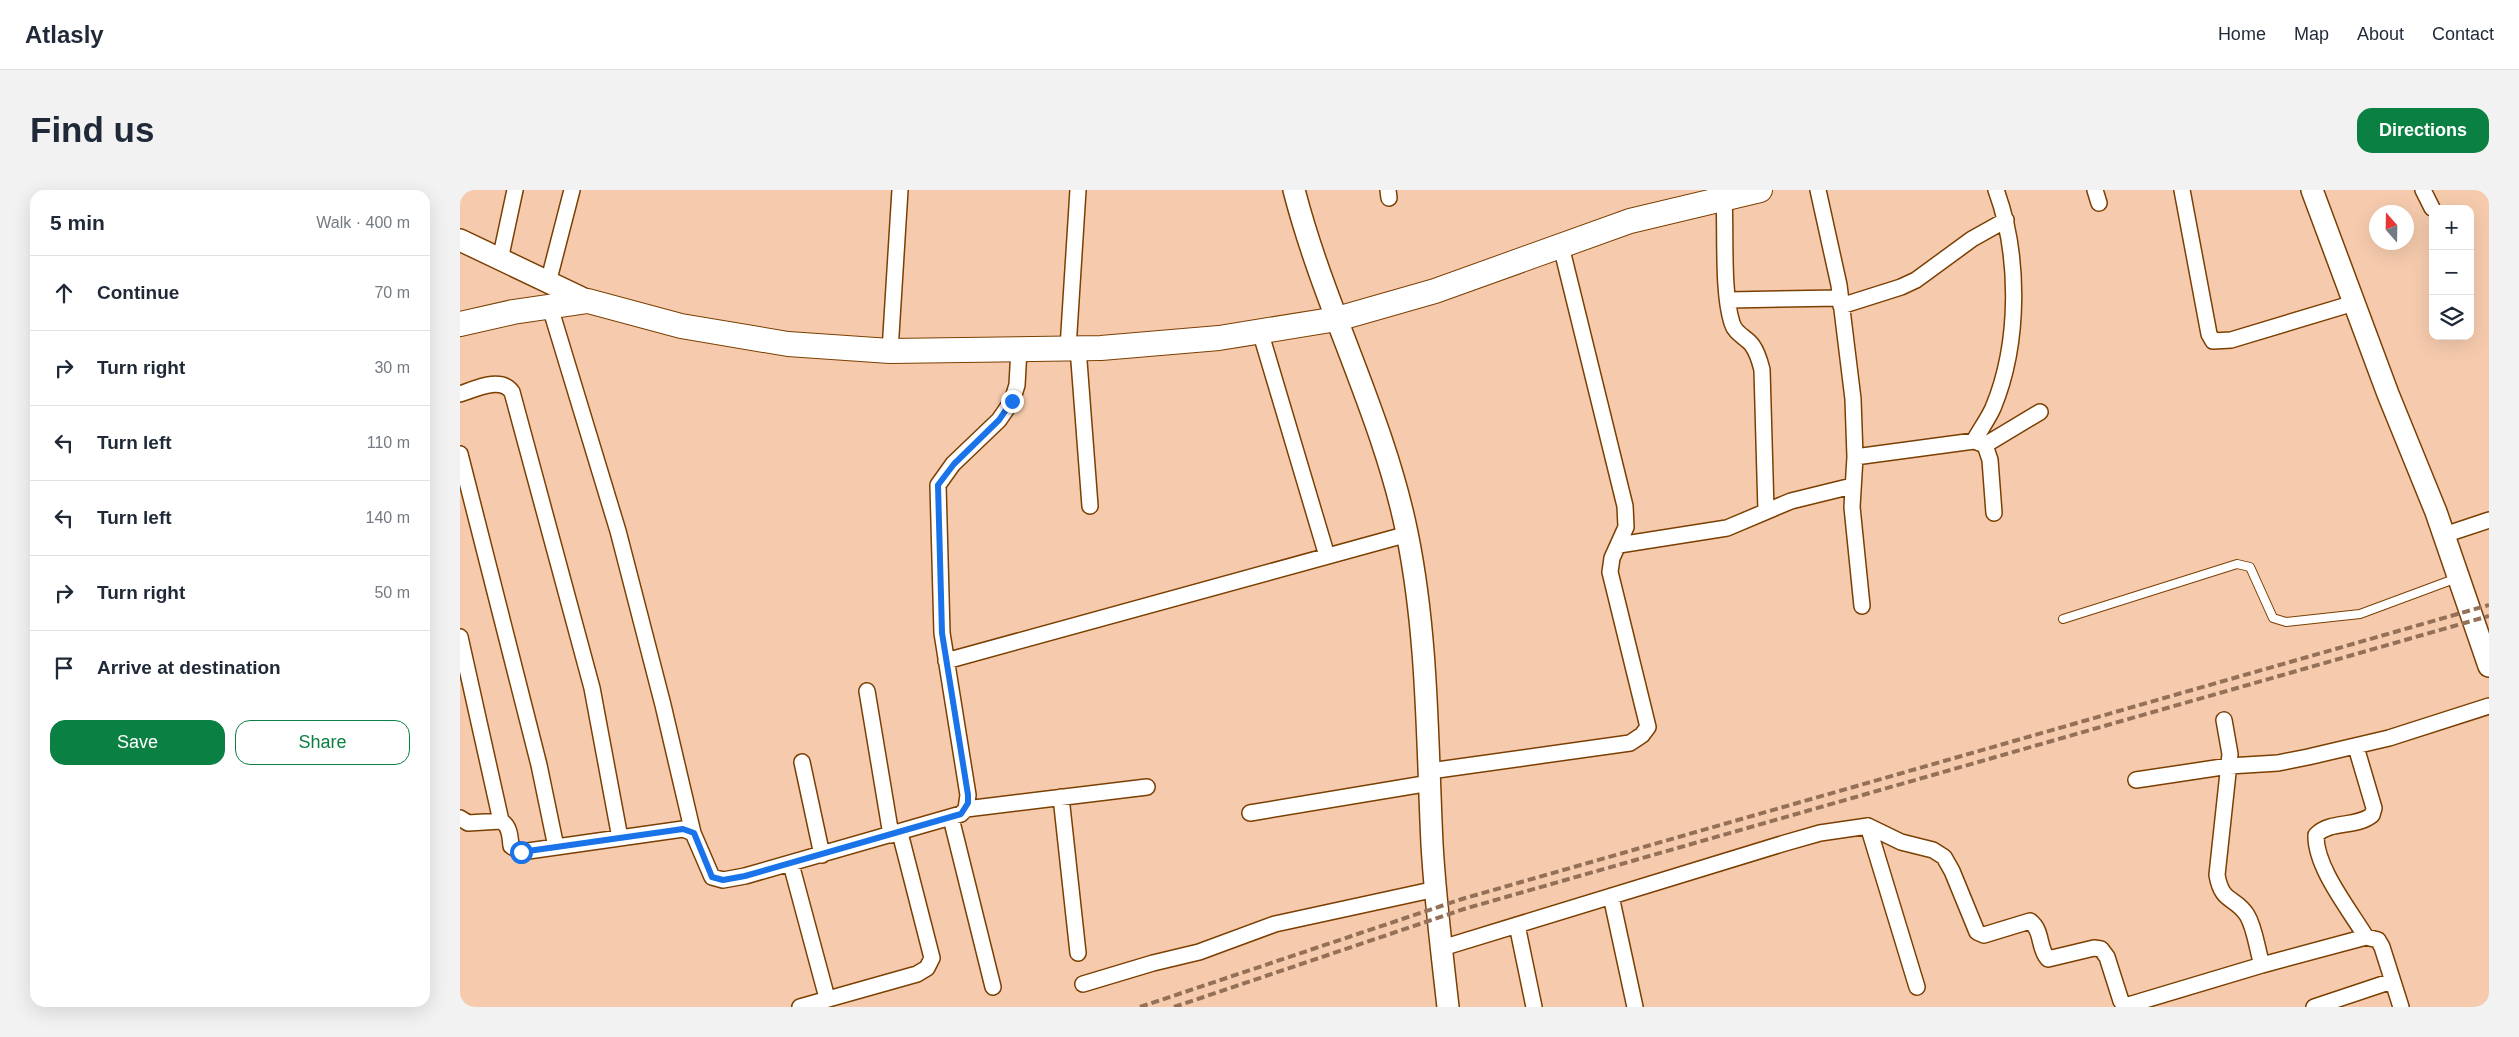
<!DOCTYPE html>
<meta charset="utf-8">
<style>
body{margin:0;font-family:Helvetica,sans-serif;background:#f2f2f3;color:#1f2937}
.controls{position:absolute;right:15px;top:15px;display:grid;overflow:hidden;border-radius:10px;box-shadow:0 5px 20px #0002}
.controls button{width:45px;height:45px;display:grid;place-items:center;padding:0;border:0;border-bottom:1px solid #e0e1e3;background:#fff;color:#1f2937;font:25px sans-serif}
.compass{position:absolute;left:1909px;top:15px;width:45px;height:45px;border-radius:50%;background:#fff;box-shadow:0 5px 20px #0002;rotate:340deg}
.stop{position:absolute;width:15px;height:15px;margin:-11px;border:4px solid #1a73e8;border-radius:50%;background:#fff}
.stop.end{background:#1a73e8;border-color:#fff;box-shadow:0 1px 5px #0008}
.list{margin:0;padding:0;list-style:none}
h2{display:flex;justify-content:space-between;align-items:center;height:65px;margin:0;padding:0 20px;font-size:21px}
h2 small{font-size:16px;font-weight:400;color:#747a83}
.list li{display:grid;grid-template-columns:32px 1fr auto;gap:15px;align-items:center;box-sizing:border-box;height:75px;padding:0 20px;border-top:1px solid #e0e1e3}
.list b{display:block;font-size:19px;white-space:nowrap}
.list em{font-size:16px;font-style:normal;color:#747a83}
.actions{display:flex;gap:10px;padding:15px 20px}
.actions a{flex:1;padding:11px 0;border:1px solid #0b8043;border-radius:15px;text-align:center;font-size:18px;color:#0b8043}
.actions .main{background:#0b8043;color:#fff}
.icon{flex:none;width:28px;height:28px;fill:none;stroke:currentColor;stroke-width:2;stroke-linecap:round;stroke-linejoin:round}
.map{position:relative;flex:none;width:2029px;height:817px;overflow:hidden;border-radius:15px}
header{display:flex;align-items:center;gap:30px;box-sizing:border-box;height:70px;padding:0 25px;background:#fff;border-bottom:1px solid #e0e1e3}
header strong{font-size:24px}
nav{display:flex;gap:28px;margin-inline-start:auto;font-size:18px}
.intro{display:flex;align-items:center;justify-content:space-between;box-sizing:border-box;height:120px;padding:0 30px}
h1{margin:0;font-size:35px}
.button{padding:12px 22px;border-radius:15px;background:#0b8043;color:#fff;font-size:18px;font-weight:700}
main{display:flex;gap:30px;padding:0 30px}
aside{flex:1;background:#fff;border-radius:15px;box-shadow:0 5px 20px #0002}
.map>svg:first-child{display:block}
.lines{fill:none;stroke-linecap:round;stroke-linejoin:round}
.lane-casing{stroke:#7c3f02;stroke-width:10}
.street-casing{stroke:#7c3f02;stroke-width:18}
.secondary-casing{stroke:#7c3f02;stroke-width:24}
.primary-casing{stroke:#7c3f02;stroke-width:26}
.lane{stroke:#fff;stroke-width:8}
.street{stroke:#fff;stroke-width:15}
.secondary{stroke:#fff;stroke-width:21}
.primary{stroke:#fff;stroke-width:24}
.rail{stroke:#937057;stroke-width:4;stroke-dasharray:8 4;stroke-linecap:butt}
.route{stroke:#1a73e8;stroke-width:6}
</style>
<header>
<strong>Atlasly</strong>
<nav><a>Home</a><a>Map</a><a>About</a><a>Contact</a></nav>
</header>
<div class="intro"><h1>Find us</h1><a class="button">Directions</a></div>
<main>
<aside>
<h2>5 min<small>Walk · 400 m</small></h2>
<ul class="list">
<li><svg class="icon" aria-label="ahead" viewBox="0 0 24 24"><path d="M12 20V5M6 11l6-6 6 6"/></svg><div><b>Continue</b></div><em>70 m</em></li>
<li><svg class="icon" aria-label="right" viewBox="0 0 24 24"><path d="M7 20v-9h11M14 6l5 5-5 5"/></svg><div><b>Turn right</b></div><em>30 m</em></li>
<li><svg class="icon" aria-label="left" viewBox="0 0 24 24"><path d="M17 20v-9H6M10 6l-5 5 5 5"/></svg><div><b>Turn left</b></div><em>110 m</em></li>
<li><svg class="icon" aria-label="left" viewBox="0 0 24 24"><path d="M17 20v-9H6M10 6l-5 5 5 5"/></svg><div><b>Turn left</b></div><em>140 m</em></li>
<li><svg class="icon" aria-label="right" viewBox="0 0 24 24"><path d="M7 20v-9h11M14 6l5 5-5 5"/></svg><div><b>Turn right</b></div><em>50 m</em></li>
<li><svg class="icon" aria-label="arrive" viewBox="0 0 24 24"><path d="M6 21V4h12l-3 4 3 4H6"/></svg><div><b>Arrive at destination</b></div></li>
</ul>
<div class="actions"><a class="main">Save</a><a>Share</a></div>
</aside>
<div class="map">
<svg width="2029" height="817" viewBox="0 0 2029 817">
<rect width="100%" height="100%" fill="#f6cbad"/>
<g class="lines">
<defs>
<path id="lane" d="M1603,429L1777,374L1790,377L1813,428L1826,432L1900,424L1997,388"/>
<path id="street" d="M928,0L929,8
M1358,0L1379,95L1393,209L1395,267L1392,317L1402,416
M1635,0L1639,13
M1722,0L1749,144L1753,151L1771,150L1894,113
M1963,0L1972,18
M1264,9C1266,43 1262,102 1272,133C1275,144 1286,147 1292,155C1298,163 1300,172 1302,180L1306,321
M40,70L55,0
M88,93L112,0
M1269,110L1380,108
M1381,116L1441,97L1456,90L1512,49L1546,30
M90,117L158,341L203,515L233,643
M800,141L867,366
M608,158L618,0
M618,158L630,316
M430,161L440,0
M0,204C15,199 41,186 52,202L132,498L160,648
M1514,251C1520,240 1528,229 1533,218C1560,153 1560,65 1536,0
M1525,255L1580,222
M0,264L79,575L96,657
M1395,267L1514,251L1525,255L1530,270L1534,323
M1984,345L2029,330
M1159,355L1267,338L1331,311L1392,296
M0,447L41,631
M486,471L948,344
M407,501L431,645
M1764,530L1770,564L1757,685C1762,714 1775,706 1787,725C1795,738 1797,759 1802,775
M1896,557L1914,618L1912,625C1896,638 1871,630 1856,645C1855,677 1889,719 1906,747
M342,572L362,665
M970,581L1170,553L1182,545L1188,537L1150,382L1152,368L1166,337L1165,316L1101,56
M1676,590L1769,576L1818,573L1848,567L1929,548L2029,516
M601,607L618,763
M506,619L687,597
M790,623L970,593
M0,628L8,633L41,631C50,636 50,647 51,656L61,662L223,639L233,643L252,687L263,690L285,686L501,624L506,619L508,605L482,443L478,295L493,274L539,230L552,211L557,195L559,159
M491,628L533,797
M1408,636L1457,797
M331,674L367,808
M1151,706L1175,817
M1057,735L1074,817
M982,758L1325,653L1360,643L1408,636L1441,652L1473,660L1484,667L1492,681L1517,742L1524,745L1570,731C1583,741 1578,758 1588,769L1634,758L1641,759L1647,767L1661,811L1665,816L1802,775L1906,747L1918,750L1922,757L1941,817
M623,794L693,773L739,762L815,734L976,699
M340,817L457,784L467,778L472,768L440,643
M1854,817L1932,791"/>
<path id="secondary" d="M834,0C864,117 923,225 947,343C968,446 967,550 972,654C975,708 982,763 988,817
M1852,0L1928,204L1976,322L2029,476
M0,50L128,111"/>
<path id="primary" d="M0,134L53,122L128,111L221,136L328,154L430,161L641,158L759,148L877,129L975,101L1170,31L1300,0"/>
</defs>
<!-- lane casing -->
<use href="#lane" class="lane-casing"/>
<!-- street casing -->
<use href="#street" class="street-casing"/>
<!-- secondary casing -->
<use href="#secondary" class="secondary-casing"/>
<!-- primary casing -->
<use href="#primary" class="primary-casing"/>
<!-- lane -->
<use href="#lane" class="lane"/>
<!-- street -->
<use href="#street" class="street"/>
<!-- secondary -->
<use href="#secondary" class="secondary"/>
<!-- primary -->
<use href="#primary" class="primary"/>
<!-- rail -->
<path class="rail" d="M680,817L1002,709L2029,415
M714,817L1004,719L2029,426"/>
</g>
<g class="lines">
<!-- route -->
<path class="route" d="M61,662L223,639L234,643L252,687L263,690L285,686L501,624L508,613V605L482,443L478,295L494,274L539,230L552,211"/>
</g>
</svg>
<div class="controls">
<button>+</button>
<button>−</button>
<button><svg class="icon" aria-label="layers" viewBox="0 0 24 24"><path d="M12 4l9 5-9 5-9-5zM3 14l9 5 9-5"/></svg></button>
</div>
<svg class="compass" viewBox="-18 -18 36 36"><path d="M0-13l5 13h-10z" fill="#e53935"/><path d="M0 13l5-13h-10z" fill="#747a83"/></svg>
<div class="stop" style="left:61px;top:662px"></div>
<div class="stop end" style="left:552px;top:211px"></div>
</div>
</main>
